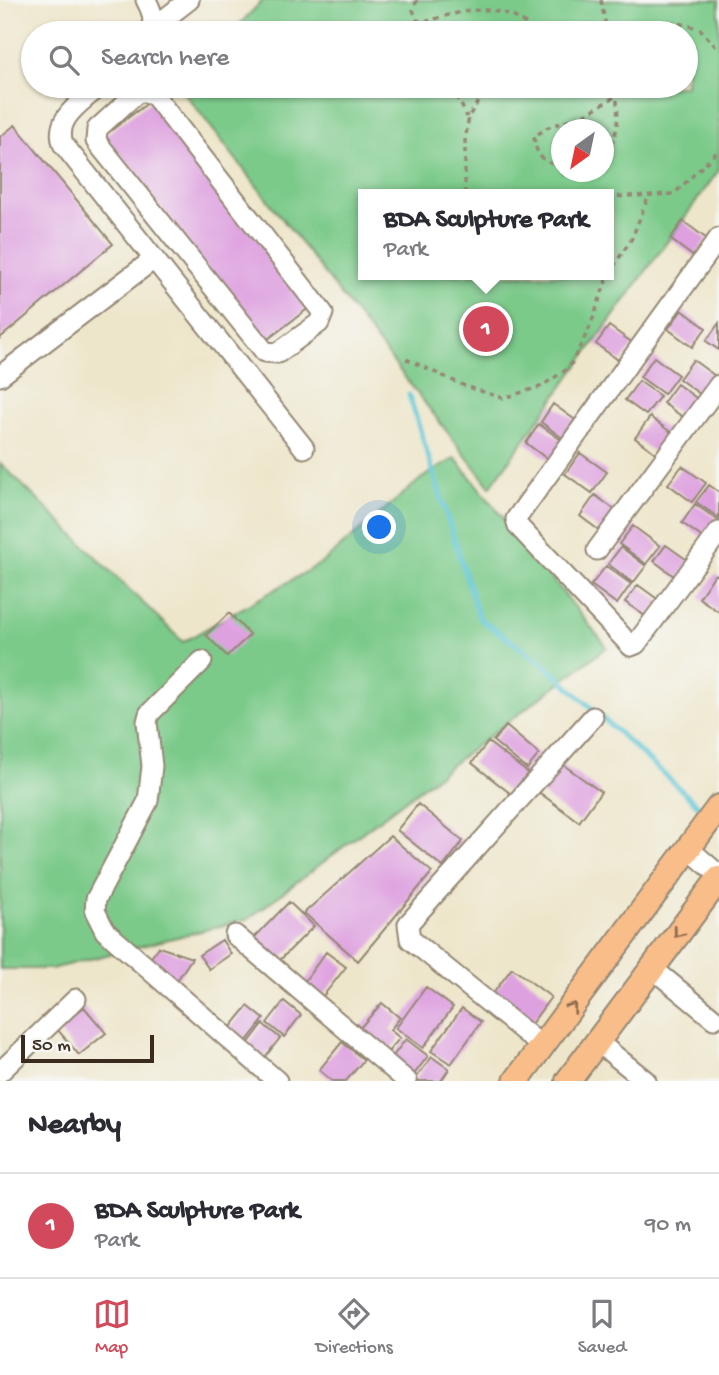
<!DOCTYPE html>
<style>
body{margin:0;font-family:"Gochi Hand",sans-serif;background:#f2f2f3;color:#2b2b33}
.compass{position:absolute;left:551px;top:119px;width:63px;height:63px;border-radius:50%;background:#fff;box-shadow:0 2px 5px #0004;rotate:213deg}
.scale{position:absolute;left:21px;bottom:18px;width:133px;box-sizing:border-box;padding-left:7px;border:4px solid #3b2a1e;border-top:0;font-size:19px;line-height:24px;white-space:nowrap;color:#3b2a1e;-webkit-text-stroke:5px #f6f6f2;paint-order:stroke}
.you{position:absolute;left:380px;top:528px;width:24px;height:24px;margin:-18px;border:5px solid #fff;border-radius:50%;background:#1a73e8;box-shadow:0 0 0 10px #1a73e833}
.badge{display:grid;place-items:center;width:46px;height:46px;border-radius:50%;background:#d1495b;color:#fff;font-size:23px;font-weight:700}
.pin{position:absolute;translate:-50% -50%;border:4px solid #fff;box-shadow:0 2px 7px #0006}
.popup{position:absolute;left:358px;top:189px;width:256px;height:91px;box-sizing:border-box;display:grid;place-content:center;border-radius:0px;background:#fff;filter:drop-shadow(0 2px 5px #0005);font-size:23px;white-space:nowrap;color:#7c7c81}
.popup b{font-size:26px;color:#2b2b33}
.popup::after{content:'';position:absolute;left:50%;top:100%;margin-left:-14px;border:14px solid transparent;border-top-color:#fff}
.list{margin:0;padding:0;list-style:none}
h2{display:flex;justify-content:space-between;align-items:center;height:91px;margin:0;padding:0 28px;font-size:30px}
h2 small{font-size:23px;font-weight:400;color:#7c7c81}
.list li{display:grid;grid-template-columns:46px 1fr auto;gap:21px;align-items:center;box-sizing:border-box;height:105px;padding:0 28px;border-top:2px solid #e1e1e2}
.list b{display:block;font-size:26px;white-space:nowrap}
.list p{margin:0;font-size:23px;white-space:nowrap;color:#7c7c81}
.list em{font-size:23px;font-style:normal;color:#7c7c81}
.icon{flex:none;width:38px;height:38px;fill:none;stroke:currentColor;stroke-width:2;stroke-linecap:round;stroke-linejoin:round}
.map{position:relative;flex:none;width:719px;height:1081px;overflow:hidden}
.search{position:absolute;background:#fff;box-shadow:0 2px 5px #0004;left:21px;right:21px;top:21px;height:77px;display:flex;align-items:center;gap:18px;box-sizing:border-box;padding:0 24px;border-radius:38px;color:#7c7c81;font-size:26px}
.sheet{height:196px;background:#fff}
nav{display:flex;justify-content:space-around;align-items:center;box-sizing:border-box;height:98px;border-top:2px solid #e1e1e2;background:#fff;font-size:19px;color:#7c7c81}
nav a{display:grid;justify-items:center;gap:4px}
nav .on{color:#d1495b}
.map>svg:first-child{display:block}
.green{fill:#7bca8a;stroke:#5b7a54;stroke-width:2;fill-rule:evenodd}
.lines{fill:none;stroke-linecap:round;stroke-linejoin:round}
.stream{stroke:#5bc6d6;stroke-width:5}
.building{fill:#dea1e0}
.minor-casing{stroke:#948874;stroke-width:23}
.major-casing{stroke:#948874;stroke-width:28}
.path{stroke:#948874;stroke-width:3.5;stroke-dasharray:5 5;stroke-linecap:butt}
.minor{stroke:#fff;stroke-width:19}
.major{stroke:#f8bd89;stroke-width:24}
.oneway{stroke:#906c4e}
</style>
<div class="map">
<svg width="719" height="1081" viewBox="0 0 719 1081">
<rect width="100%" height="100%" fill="#f6f6f2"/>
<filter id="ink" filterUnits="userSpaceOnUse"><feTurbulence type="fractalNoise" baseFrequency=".0143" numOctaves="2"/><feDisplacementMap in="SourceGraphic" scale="14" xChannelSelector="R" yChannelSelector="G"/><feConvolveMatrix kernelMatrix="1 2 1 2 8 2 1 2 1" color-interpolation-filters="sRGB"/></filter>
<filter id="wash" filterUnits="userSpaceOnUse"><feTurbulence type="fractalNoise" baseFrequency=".00686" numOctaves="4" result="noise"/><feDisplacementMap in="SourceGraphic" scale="28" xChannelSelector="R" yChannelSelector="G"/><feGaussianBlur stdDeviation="1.57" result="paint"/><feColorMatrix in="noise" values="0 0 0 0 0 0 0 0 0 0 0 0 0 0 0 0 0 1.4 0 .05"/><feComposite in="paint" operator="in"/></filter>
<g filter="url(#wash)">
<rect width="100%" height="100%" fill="#eee6cb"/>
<!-- green -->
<path class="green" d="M263,0H719V170L490,487L180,87L686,86V33H231ZM562,130H604V172H562ZM364,194H608V275H364Z
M455,458L607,647L248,919L51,969H0V463L183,642L323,562L422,478Z"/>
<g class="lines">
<!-- stream -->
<path class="stream" d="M409,395L479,618L546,666L705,812"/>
</g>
<g id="blocks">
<!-- building -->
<path class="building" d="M152,100L310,307L264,342L105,135Z
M15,125L113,244L0,338V137Z
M683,221L707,239L694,257L670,239Z
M682,310L706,328L692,347L668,329Z
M719,323V350L706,341Z
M609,326L634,344L621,362L596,344Z
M654,357L678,375L664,394L640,377Z
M693,360L718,378L704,397L679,379Z
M639,381L660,396L646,415L625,400Z
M677,384L703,403L690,422L663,403Z
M553,404L578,422L565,440L541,422Z
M650,417L676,436L661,457L635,438Z
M539,424L564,442L550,461L526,443Z
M580,453L607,472L592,493L565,474Z
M682,466L706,483L692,502L668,484Z
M709,485L719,492V518L696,502Z
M595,495L619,513L604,534L580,516Z
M695,504L719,521L706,540L682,523Z
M633,526L660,546L646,564L619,544Z
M666,545L690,562L678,579L654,561Z
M621,547L646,566L633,583L608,564Z
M606,566L631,584L617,604L591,585Z
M715,574L719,576V612L699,598Z
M638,585L660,601L648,618L625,602Z
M229,613L250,635L227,656L206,635Z
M506,726L539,754L527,769L493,741Z
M488,742L528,773L511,794L472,763Z
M558,761L601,792L579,822L536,790Z
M418,804L463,841L443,867L397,830Z
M390,836L432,872L358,961L304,913Z
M289,902L314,926L277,963L253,939Z
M222,940L231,954L209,969L199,955Z
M159,947L192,958L174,985L146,964Z
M326,952L346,967L323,996L304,982Z
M512,968L551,997L531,1024L492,995Z
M426,987L453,1007L423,1048L396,1028Z
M284,1001L301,1015L284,1037L267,1023Z
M382,1003L400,1018L390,1030L400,1038L387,1053L359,1029Z
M248,1006L264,1019L246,1042L229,1029Z
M84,1007L106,1033L79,1055L57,1029Z
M462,1008L481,1022L451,1064L431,1051Z
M263,1024L280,1038L261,1062L244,1049Z
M406,1039L428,1056L412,1077L390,1060Z
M342,1042L364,1060L346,1081H332L319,1070Z
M432,1057L449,1069L441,1081H414Z"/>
</g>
</g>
<g filter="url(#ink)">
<use href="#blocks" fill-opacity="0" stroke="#948874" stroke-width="2"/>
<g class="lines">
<defs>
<path id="minor" d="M146,0C152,11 156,22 149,33
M153,28L189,0
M99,86C82,103 54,117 63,144L304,448
M139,91L154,95L323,313L319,323L278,353L265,352L96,141L97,129Z
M719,238L516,519L518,526L631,646L636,644L719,532
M0,376L154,259
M597,550L719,385
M202,661L149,714L147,722L152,766L148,801L96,899L95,911L105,931L277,1081
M689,849L719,875
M235,935L407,1081
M652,968L714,1019
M598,1042L646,1081
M542,1046L410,939L408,924L593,717
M0,1072L76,999"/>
<path id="major" d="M516,1081L719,807
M568,1081L719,879"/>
</defs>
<!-- minor casing -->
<use href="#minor" class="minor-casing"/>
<!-- major casing -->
<use href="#major" class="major-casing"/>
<!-- path -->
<path class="path" d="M417,0L413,10L417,20L424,22C472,8 500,0 537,33
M601,0L607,33
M621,33L676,22L700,29L719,50
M456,86L457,96L467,117
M604,151C622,138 618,105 615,86
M562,167C543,162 536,157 534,137L546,128L586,114L616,96
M465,194V141L469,116L488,86
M608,197L674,194L719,150
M608,275L632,238L649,195
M406,359L465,386L503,398L540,387L569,368L590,327L608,275"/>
<!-- minor -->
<use href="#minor" class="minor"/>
<!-- major -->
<use href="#major" class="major"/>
</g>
<!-- one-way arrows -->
<defs><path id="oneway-chevron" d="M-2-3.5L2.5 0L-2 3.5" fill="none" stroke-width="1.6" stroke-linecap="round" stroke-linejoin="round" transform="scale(1.75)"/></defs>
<g class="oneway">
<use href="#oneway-chevron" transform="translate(678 933) rotate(127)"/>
<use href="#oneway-chevron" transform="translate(572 1007) rotate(-53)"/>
</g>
</g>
</svg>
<svg class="compass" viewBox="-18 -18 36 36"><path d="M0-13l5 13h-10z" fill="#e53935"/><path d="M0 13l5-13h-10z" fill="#7c7c81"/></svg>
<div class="scale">50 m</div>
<div class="you"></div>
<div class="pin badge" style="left:486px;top:329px">1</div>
<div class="popup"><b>BDA Sculpture Park</b>Park</div>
<div class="search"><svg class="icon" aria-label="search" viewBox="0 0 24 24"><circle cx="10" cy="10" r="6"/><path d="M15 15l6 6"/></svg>Search here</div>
</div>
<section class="sheet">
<h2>Nearby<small></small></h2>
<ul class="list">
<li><span class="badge">1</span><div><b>BDA Sculpture Park</b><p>Park</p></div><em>90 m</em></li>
</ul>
</section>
<nav>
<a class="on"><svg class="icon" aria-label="map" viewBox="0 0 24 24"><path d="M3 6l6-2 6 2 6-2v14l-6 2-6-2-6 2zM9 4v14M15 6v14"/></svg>Map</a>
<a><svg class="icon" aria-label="directions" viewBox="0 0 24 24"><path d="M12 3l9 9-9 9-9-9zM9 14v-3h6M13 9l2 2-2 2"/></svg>Directions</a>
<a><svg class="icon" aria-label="saved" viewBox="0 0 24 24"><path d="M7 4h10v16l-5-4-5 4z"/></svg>Saved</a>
</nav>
